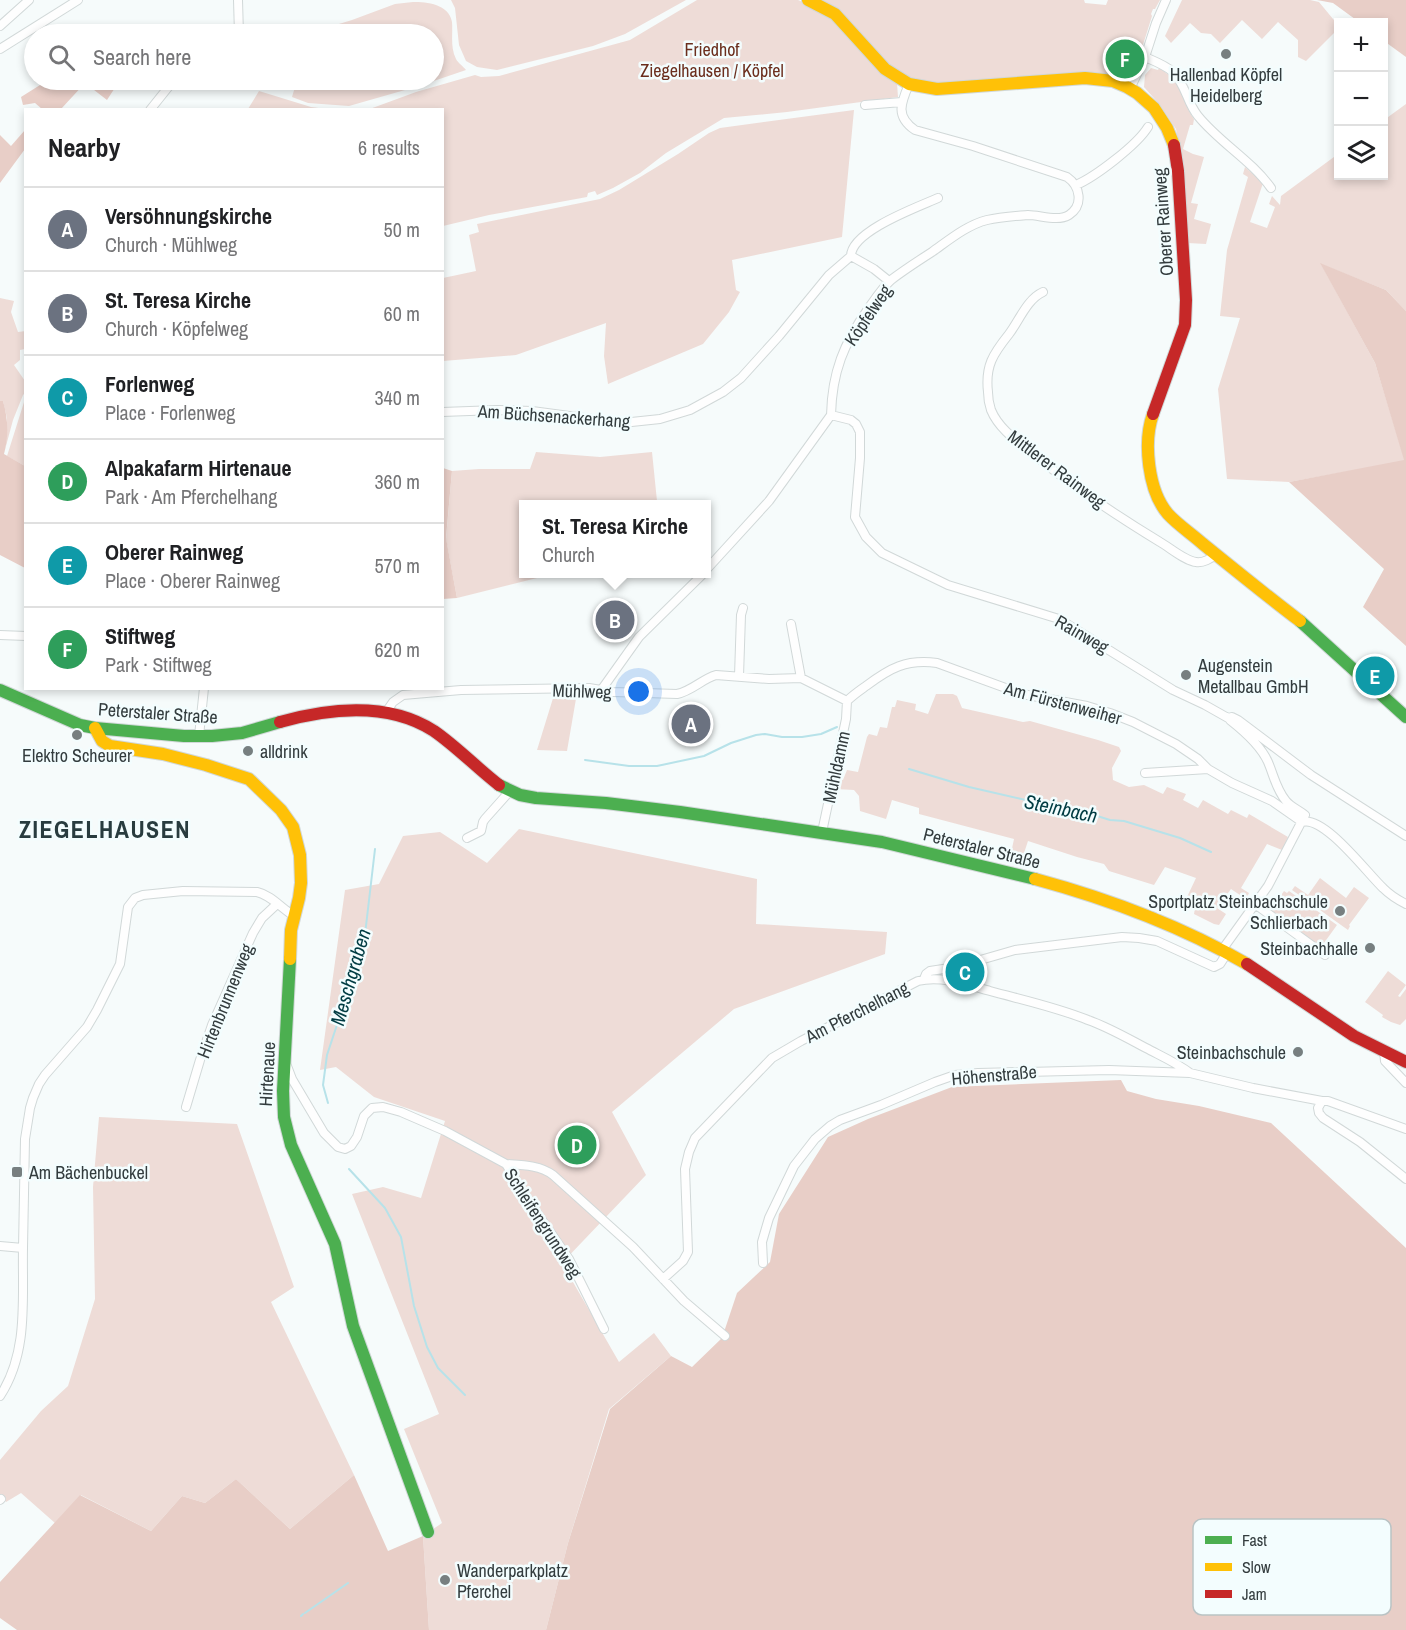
<!DOCTYPE html>
<meta charset="utf-8">
<style>
body{margin:0;font-family:"Archivo Narrow",sans-serif;background:#f2f2f2;color:#202124}
.controls{position:absolute;right:18px;top:18px;display:grid;overflow:hidden;border-radius:0px;box-shadow:0 3px 9px #0003}
.controls button{width:54px;height:54px;display:grid;place-items:center;padding:0;border:0;border-bottom:2px solid #e0e0e0;background:#fff;color:#202124;font:30px sans-serif}
.you{position:absolute;left:639px;top:692px;width:21px;height:21px;margin:-15px;border:4px solid #fff;border-radius:50%;background:#1a73e8;box-shadow:0 0 0 9px #1a73e833}
.badge{display:grid;place-items:center;width:39px;height:39px;border-radius:50%;background:#db2777;color:#fff;font-size:20px;font-weight:700}
.pin{position:absolute;translate:-50% -50%;border:3px solid #fff;box-shadow:0 2px 6px #0006}
.popup{position:absolute;left:519px;top:500px;width:192px;height:78px;box-sizing:border-box;display:grid;place-content:center;border-radius:0px;background:#fff;filter:drop-shadow(0 2px 4px #0005);font-size:20px;white-space:nowrap;color:#757577}
.popup b{font-size:22px;color:#202124}
.popup::after{content:'';position:absolute;left:50%;top:100%;margin-left:-12px;border:12px solid transparent;border-top-color:#fff}
.list{margin:0;padding:0;list-style:none}
h2{display:flex;justify-content:space-between;align-items:center;height:78px;margin:0;padding:0 24px;font-size:26px}
h2 small{font-size:20px;font-weight:400;color:#757577}
.list li{display:grid;grid-template-columns:39px 1fr auto;gap:18px;align-items:center;box-sizing:border-box;height:84px;padding:0 24px;border-top:2px solid #e0e0e0}
.list b{display:block;font-size:22px;white-space:nowrap}
.list p{margin:0;font-size:20px;white-space:nowrap;color:#757577}
.list em{font-size:20px;font-style:normal;color:#757577}
.icon{flex:none;width:33px;height:33px;fill:none;stroke:currentColor;stroke-width:2;stroke-linecap:round;stroke-linejoin:round}
.map{position:relative;flex:none;width:1406px;height:1630px;overflow:hidden}
.search{position:absolute;background:#fff;box-shadow:0 3px 9px #0003;left:24px;top:24px;width:420px;height:66px;display:flex;align-items:center;gap:15px;box-sizing:border-box;padding:0 21px;border-radius:33px;color:#757577;font-size:22px}
.panel{position:absolute;background:#fff;box-shadow:0 3px 9px #0003;left:24px;top:108px;width:420px;height:582px;border-radius:0px}
.map>svg:first-child{display:block}
.green{fill:#eedcd7}
.forest{fill:#e8cec7}
.lines{fill:none;stroke-linecap:round;stroke-linejoin:round}
.stream{stroke:#b7e2e9;stroke-width:2}
.street-casing{stroke:#d1d8d8;stroke-width:10}
.fast-casing{stroke:#d1d8d8;stroke-width:14}
.slow-casing{stroke:#d1d8d8;stroke-width:14}
.jam-casing{stroke:#d1d8d8;stroke-width:14}
.street{stroke:#fefefe;stroke-width:8}
.fast{stroke:#4caf50;stroke-width:12}
.slow{stroke:#ffc107;stroke-width:12}
.jam{stroke:#c62828;stroke-width:12}
.poi-dot{fill:#777f80;stroke:#f3fdfe;stroke-width:2}
.labels{text-anchor:middle;dominant-baseline:central;stroke-width:5;stroke-linejoin:round;paint-order:stroke}
.park-label{font-size:18px;fill:#6b2e1d;stroke:#f3fdfe}
.poi-label{font-size:18px;fill:#333c3e;stroke:#f3fdfe;text-anchor:start}
.street-label{font-size:18px;fill:#333c3e;stroke:#f3fdfe}
.water-label{font-size:20px;font-style:italic;fill:#003b42;stroke:#f3fdfe}
.district-label{font-size:24px;font-weight:bold;letter-spacing:1.5px;fill:#283c3f;stroke:#f3fdfe}
.key{fill:#f3fdfe;stroke:#b9c3c4;stroke-width:1.5}
.key-label{font-size:16px;fill:#333c3e}
</style>
<div class="map">
<svg width="1406" height="1630" viewBox="0 0 1406 1630">
<rect width="100%" height="100%" fill="#f6fbfb"/>
<!-- green -->
<path class="green" d="M451,0H686L625,34L593,46L497,70L477,67L466,61L459,45L455,8Z
M697,0H798L823,11L838,22L897,83L898,97L787,112L724,118L666,153L640,173L613,188L597,195L595,191L588,193L587,197L489,215L443,226L442,110H367L416,92L475,75L481,77L499,76L630,40Z
M816,0H1084L1085,3L1106,5L1108,0H1160L1155,9H1153L1151,14L1152,16L1142,48L1122,40L1106,55L1105,63L1111,71L1112,77L1057,76L932,84L913,80L895,71Z
M1182,0H1310L1319,2L1338,25V29L1306,61L1298,57V40L1278,22L1262,39L1242,20L1220,43L1211,34L1201,33L1190,23L1171,43L1165,36Z
M413,2C427,2 449,4 452,22C453,34 450,47 456,59C458,63 463,66 466,70L419,86L349,106L308,103L292,97L297,80H434V34H316L319,30L352,20L395,4Z
M1118,48L1137,52L1131,70L1129,71L1113,67Z
M1151,68L1158,70L1159,68C1186,84 1179,97 1194,119L1193,125H1190L1183,149L1193,154L1204,157L1191,203L1198,204L1194,219L1211,224L1206,244L1188,243L1181,155L1176,129L1160,105L1144,87L1145,75Z
M259,91L311,107L326,109H248Z
M1406,104V311L1386,290L1321,264L1375,363L1405,461L1289,482L1227,479L1218,389L1240,318L1220,316L1227,250L1248,177L1243,174L1245,167L1263,183L1250,222L1267,228L1275,207L1269,204L1272,196L1280,205L1281,196L1338,154V176H1384V120Z
M854,110L842,237L732,260L736,290L740,292L729,312L703,344L608,384L604,356L606,323L516,355L443,361V278L476,271L469,235L479,232L477,224L600,199L619,190L678,154L709,133L720,128Z
M0,298L14,301L11,312L18,332L26,331L25,349L20,350V360L14,365L25,381V393L23,395L13,420L6,446L7,418L3,401H0Z
M25,399V466L7,456Z
M536,452L600,457L652,452L657,501L633,504H524V574H553L457,598L446,539L452,471L479,469H530Z
M577,693L567,751L537,750L554,695Z
M936,694H953L957,696L962,708L1023,722L1030,721L1098,740L1119,747L1121,751L1112,768L1113,780L1129,787L1144,785L1163,794L1167,787L1186,794L1183,800L1198,808L1203,800L1228,814L1231,810L1247,818L1249,814L1288,837L1282,850L1267,844L1241,888L1249,893L1246,899L1231,889L1217,908L1226,914L1219,925L1214,924L1194,914L1196,902L1187,897L1196,878L1165,867L1154,885L1109,871L1104,864L1077,857L1028,841L1021,862L1010,858L1014,839L919,814V808L892,800L886,819L860,811L859,796L854,790L835,789L836,778L843,780L847,770L858,772L867,737L869,734L877,736L880,727L887,728L892,707H895L897,700L916,704L915,710L928,714Z
M519,829L757,879L756,924L887,932L885,954L734,1009L612,1112L646,1175L562,1263L619,1362L654,1333L671,1356L609,1409L568,1543L546,1630H429L423,1536L442,1523L404,1429L439,1414L352,1194L383,1187L421,1198L445,1121L374,1097L336,1067L320,1070L345,890L379,884L403,836L440,832L487,863Z
M1320,878L1346,898L1354,887L1369,898L1349,925L1350,926L1348,930L1292,890L1295,886L1308,895Z
M1284,891L1287,893L1289,891L1337,925L1324,943L1317,944L1271,910Z
M1388,971L1406,985L1398,996L1400,997L1406,989V1019L1400,1025L1391,1022L1382,1017L1383,1015L1365,1002Z
M99,1117L237,1124L294,1287L271,1302L354,1475L290,1529L236,1479L205,1503L182,1496L151,1531L81,1495L55,1523L21,1493L6,1502L0,1494V1460L41,1411L68,1386L95,1299L93,1187Z"/>
<!-- forest -->
<path class="forest" d="M1317,0H1406V57L1384,41V22H1359L1333,3Z
M1113,40H1122L1142,48L1137,52L1118,48L1113,67L1129,71C1125,76 1118,76 1112,74L1105,63L1106,55Z
M48,80H120L107,100L85,83L61,109H42L35,103L23,105L21,97Z
M25,130V149L0,183V135L11,146Z
M1320,263L1386,290L1406,311V646L1363,607L1384,569L1289,482L1404,460L1375,363Z
M0,401H3C8,418 9,436 4,454L25,466V568L0,555Z
M443,468L452,471L446,538L457,598L443,599Z
M1121,1080L1127,1091L1156,1099L1199,1106L1271,1123L1406,1248V1630H546L568,1543L610,1409L671,1356L692,1367L722,1338L737,1293L770,1262L779,1214L828,1137L868,1119L952,1087Z
M354,1475L388,1551L423,1536L429,1630H17L0,1618V1582L80,1495L151,1531L182,1496L205,1503L236,1479L290,1529Z"/>
<g class="lines">
<!-- stream -->
<path class="stream" d="M585,760L629,766H657L704,756L731,743L756,735L765,734L782,737H802L821,734L837,727
M909,769L969,787L1047,805L1065,812L1094,815L1110,820L1124,821L1180,838L1211,852
M328,1103L323,1085L327,1055L364,943L375,849
M349,1169L385,1208L401,1237L414,1306L427,1347L438,1368L465,1395
M305,1613L348,1583
M301,1616L303,1614"/>
<defs>
<path id="street" d="M238,0L239,34
M0,26L29,0
M0,49L78,0
M1145,57C1154,61 1165,65 1173,72C1186,85 1187,103 1198,116C1220,143 1251,160 1271,188
M1130,89L1145,57L1156,23L1166,0
M865,105L902,102
M150,110L174,80
M1076,185C1095,177 1137,145 1148,127
M851,256L874,269L889,281
M1043,292C1027,299 1019,321 1009,334C993,354 985,366 988,392C988,398 989,404 991,410C998,427 1014,439 1028,450C1069,484 1114,514 1160,542C1169,547 1185,561 1196,562C1203,563 1211,559 1216,554
M442,412L497,410L532,411L622,423L660,419L690,410L723,392L741,378L779,336L829,275L851,256C851,231 918,207 938,198
M831,415L851,420L856,424L860,432V458L855,517L866,537L882,553L948,585L1059,619L1173,690L1205,705L1228,718L1232,717L1238,720L1311,775L1406,836
M706,570L769,501L831,415C832,372 844,343 868,309C875,299 882,288 891,280C904,270 918,261 932,252C949,240 967,225 987,220C1000,217 1015,216 1028,215C1040,215 1058,222 1069,215C1084,205 1080,186 1067,177L973,146L915,130C895,116 901,103 909,84
M791,624L801,678
M0,635L26,636
M739,676L741,615L743,608
M602,689L639,637L703,574
M847,701C853,695 859,691 866,686C890,668 906,659 937,663L1022,694L1087,706L1110,713L1133,722L1176,744L1198,759L1208,769L1232,783L1272,801L1302,822C1324,815 1367,873 1383,888C1390,895 1398,900 1406,904
M386,712L393,702L403,695L461,690L589,688L613,692L677,694C692,691 702,679 716,675L769,679L801,678L847,701
M199,736L204,688
M1145,773L1208,769
M822,832L846,719L847,701
M467,838L481,831L483,822L485,819L510,791
M1255,904L1325,955
M1222,950L1268,886L1305,815C1299,810 1291,807 1286,801C1276,789 1274,776 1268,762C1261,746 1244,731 1230,720
M924,979L926,974L930,971L956,967L1015,950L1122,937L1139,938L1157,941L1214,967L1220,964L1227,953
M1384,1051L1385,1061L1406,1083
M287,1066L292,1079L324,1133L338,1147L345,1149L351,1146L357,1137L364,1116L372,1108L383,1107L401,1112L445,1131L506,1164L531,1204L569,1259L604,1329
M186,1107L200,1060L212,1025L253,933L262,918L277,904
M1406,1129L1328,1101H1322L1318,1108L1319,1113L1323,1118L1360,1142L1406,1179
M506,1164C522,1165 540,1165 553,1175L633,1247L684,1301L725,1336
M0,1246L23,1248L25,1139L30,1108L33,1098L39,1084L45,1075L87,1027L97,1010L120,964L128,907L135,898L143,895L183,891L257,892C271,895 281,908 294,916
M763,1263L762,1242L769,1218L794,1166L815,1139L830,1126L840,1120L881,1105L935,1082L955,1075L978,1073L1109,1070L1190,1073L1253,1088L1322,1101
M663,1279L683,1261L688,1252L685,1169L689,1152L695,1138L772,1058L801,1041L918,981C941,975 968,985 990,991C1023,1000 1056,1007 1088,1020C1108,1027 1127,1038 1146,1048C1161,1056 1177,1063 1190,1073
M0,1396C29,1352 22,1298 23,1248
M0,1500L1,1499"/>
<path id="fast" d="M1300,621L1406,717
M0,690L80,725L95,728L184,736H212L242,733L280,722
M499,785L520,795L536,798L606,803L680,812L882,842L1035,879
M290,959L283,1091L284,1117L291,1145L335,1244L353,1326L428,1532"/>
<path id="slow" d="M808,0L835,14L885,69L909,84L937,89L1085,78L1113,81L1127,87L1137,93L1154,108L1167,128L1174,145
M1153,414C1143,442 1148,491 1168,514C1178,525 1192,534 1203,544C1235,570 1267,596 1300,621
M95,728L102,741L110,746L163,754L206,765L249,779L281,810L293,827L300,855L301,883L299,898L291,930L290,959
M1035,879C1109,899 1181,926 1247,964"/>
<path id="jam" d="M1153,414L1185,325L1186,300L1178,171L1174,145
M280,722C330,708 389,702 434,731C457,747 477,768 499,785
M1247,964L1354,1036L1406,1062"/>
</defs>
<!-- street casing -->
<use href="#street" class="street-casing"/>
<!-- fast casing -->
<use href="#fast" class="fast-casing"/>
<!-- slow casing -->
<use href="#slow" class="slow-casing"/>
<!-- jam casing -->
<use href="#jam" class="jam-casing"/>
<!-- street -->
<use href="#street" class="street"/>
<!-- fast -->
<use href="#fast" class="fast"/>
<!-- slow -->
<use href="#slow" class="slow"/>
<!-- jam -->
<use href="#jam" class="jam"/>
</g>
<!-- markers -->
<g class="poi-dot">
<circle cx="1226" cy="54" r="6"/>
<circle cx="1186" cy="675" r="6"/>
<circle cx="77" cy="735" r="6"/>
<circle cx="248" cy="751" r="6"/>
<circle cx="1340" cy="911" r="6"/>
<circle cx="1370" cy="948" r="6"/>
<circle cx="1298" cy="1052" r="6"/>
<rect x="11" y="1166" width="12" height="12" rx="3"/>
<circle cx="445" cy="1580" r="6"/>
</g>
<g class="labels">
<!-- park labels -->
<g class="park-label">
<text x="712" y="49">Friedhof<tspan x="712" dy="21">Ziegelhausen / Köpfel</tspan></text>
</g>
<!-- poi labels -->
<g class="poi-label">
<text x="1226" y="74" text-anchor="middle">Hallenbad Köpfel<tspan x="1226" dy="21">Heidelberg</tspan></text>
<text x="1198" y="665">Augenstein<tspan x="1198" dy="21">Metallbau GmbH</tspan></text>
<text x="260" y="751">alldrink</text>
<text x="77" y="755" text-anchor="middle">Elektro Scheurer</text>
<text x="1328" y="901" text-anchor="end">Sportplatz Steinbachschule<tspan x="1328" dy="21">Schlierbach</tspan></text>
<text x="1358" y="948" text-anchor="end">Steinbachhalle</text>
<text x="1286" y="1052" text-anchor="end">Steinbachschule</text>
<text x="29" y="1172">Am Bächenbuckel</text>
<text x="457" y="1570">Wanderparkplatz<tspan x="457" dy="21">Pferchel</tspan></text>
</g>
<!-- street labels -->
<g class="street-label">
<text transform="translate(1163 222) rotate(-94)">Oberer Rainweg</text>
<text transform="translate(868 315) rotate(-56)">Köpfelweg</text>
<text transform="translate(554 416) rotate(4)">Am Büchsenackerhang</text>
<text transform="translate(1057 469) rotate(37)">Mittlerer Rainweg</text>
<text transform="translate(1082 634) rotate(30)">Rainweg</text>
<text transform="translate(582 691) rotate(2)">Mühlweg</text>
<text transform="translate(1063 703) rotate(15)">Am Fürstenweiher</text>
<text transform="translate(158 713) rotate(4)">Peterstaler Straße</text>
<text transform="translate(836 767) rotate(-78)">Mühldamm</text>
<text transform="translate(982 848) rotate(14)">Peterstaler Straße</text>
<text transform="translate(225 1001) rotate(-68)">Hirtenbrunnenweg</text>
<text transform="translate(857 1012) rotate(-27)">Am Pferchelhang</text>
<text transform="translate(267 1074) rotate(-87)">Hirtenaue</text>
<text transform="translate(994 1075) rotate(-5)">Höhenstraße</text>
<text transform="translate(543 1223) rotate(57)">Schleifengrundweg</text>
</g>
<!-- water labels -->
<g class="water-label">
<text transform="translate(1061 808) rotate(12)">Steinbach</text>
<text transform="translate(350 977) rotate(-74)">Meschgraben</text>
</g>
<!-- district labels -->
<g class="district-label">
<text x="105" y="829">ZIEGELHAUSEN</text>
</g>
</g>
<!-- legend -->
<rect x="1193" y="1519" width="198" height="96" rx="9" class="key"/>
<rect x="1205" y="1536" width="27" height="8" fill="#4caf50"/>
<rect x="1205" y="1563" width="27" height="8" fill="#ffc107"/>
<rect x="1205" y="1590" width="27" height="8" fill="#c62828"/>
<g class="key-label">
<text x="1242" y="1546">Fast</text>
<text x="1242" y="1573">Slow</text>
<text x="1242" y="1600">Jam</text>
</g>
</svg>
<div class="controls">
<button>+</button>
<button>−</button>
<button><svg class="icon" aria-label="layers" viewBox="0 0 24 24"><path d="M12 4l9 5-9 5-9-5zM3 14l9 5 9-5"/></svg></button>
</div>
<div class="you"></div>
<div class="pin badge" style="left:691px;top:724px;background:#6b7280">A</div>
<div class="pin badge" style="left:615px;top:620px;background:#6b7280">B</div>
<div class="popup"><b>St. Teresa Kirche</b>Church</div>
<div class="pin badge" style="left:965px;top:972px;background:#0f9aa8">C</div>
<div class="pin badge" style="left:577px;top:1145px;background:#2e9e5b">D</div>
<div class="pin badge" style="left:1375px;top:676px;background:#0f9aa8">E</div>
<div class="pin badge" style="left:1125px;top:59px;background:#2e9e5b">F</div>
<div class="search"><svg class="icon" aria-label="search" viewBox="0 0 24 24"><circle cx="10" cy="10" r="6"/><path d="M15 15l6 6"/></svg>Search here</div>
<section class="panel">
<h2>Nearby<small>6 results</small></h2>
<ul class="list">
<li><span class="badge" style="background:#6b7280">A</span><div><b>Versöhnungskirche</b><p>Church · Mühlweg</p></div><em>50 m</em></li>
<li><span class="badge" style="background:#6b7280">B</span><div><b>St. Teresa Kirche</b><p>Church · Köpfelweg</p></div><em>60 m</em></li>
<li><span class="badge" style="background:#0f9aa8">C</span><div><b>Forlenweg</b><p>Place · Forlenweg</p></div><em>340 m</em></li>
<li><span class="badge" style="background:#2e9e5b">D</span><div><b>Alpakafarm Hirtenaue</b><p>Park · Am Pferchelhang</p></div><em>360 m</em></li>
<li><span class="badge" style="background:#0f9aa8">E</span><div><b>Oberer Rainweg</b><p>Place · Oberer Rainweg</p></div><em>570 m</em></li>
<li><span class="badge" style="background:#2e9e5b">F</span><div><b>Stiftweg</b><p>Park · Stiftweg</p></div><em>620 m</em></li>
</ul>
</section>
</div>
